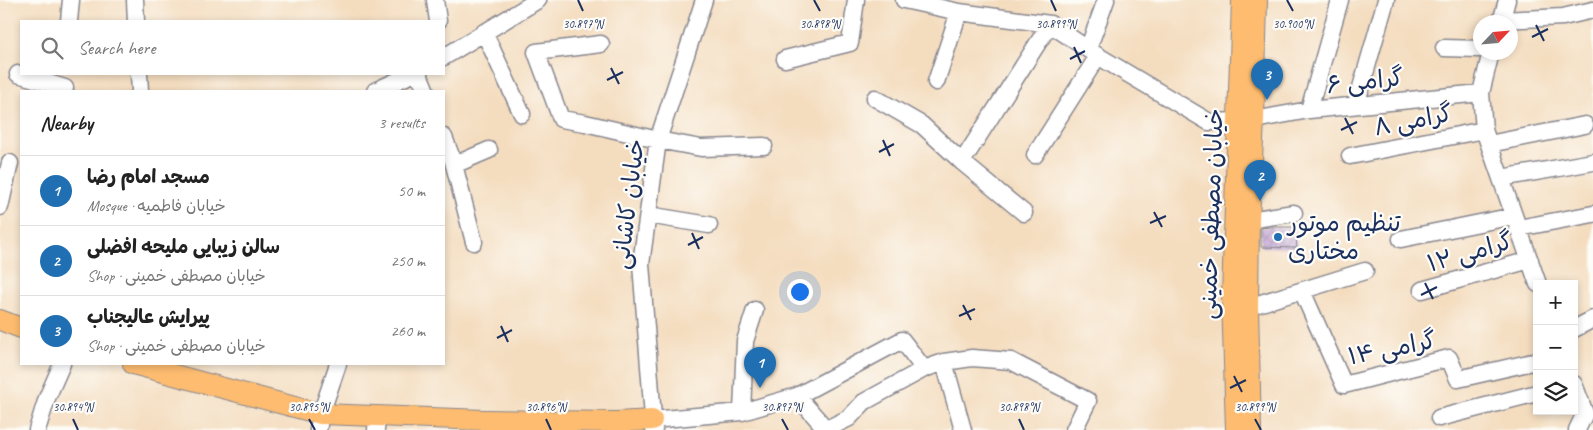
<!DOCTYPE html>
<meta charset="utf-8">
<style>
body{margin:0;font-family:Caveat,"Playpen Sans Arabic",sans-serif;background:#f2f2f2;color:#222}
.controls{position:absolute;right:15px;bottom:15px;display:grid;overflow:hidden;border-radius:0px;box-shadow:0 2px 8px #0003}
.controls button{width:45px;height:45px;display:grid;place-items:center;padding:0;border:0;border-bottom:1px solid #e0e0e0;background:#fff;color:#222;font:25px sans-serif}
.compass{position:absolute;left:1473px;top:15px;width:45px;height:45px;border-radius:50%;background:#fff;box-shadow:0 2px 8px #0003;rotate:64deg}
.you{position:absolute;left:799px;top:291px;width:18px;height:18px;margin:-12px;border:4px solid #fff;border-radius:50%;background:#1a73e8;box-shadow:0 0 0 8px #1a73e833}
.badge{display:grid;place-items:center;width:32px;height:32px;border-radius:50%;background:#1f6fb2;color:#fff;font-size:16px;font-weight:700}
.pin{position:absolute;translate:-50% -41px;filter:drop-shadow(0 1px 2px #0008)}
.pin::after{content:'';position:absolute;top:26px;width:18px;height:15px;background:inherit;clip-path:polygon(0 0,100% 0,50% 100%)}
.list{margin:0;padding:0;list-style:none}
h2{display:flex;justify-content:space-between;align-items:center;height:65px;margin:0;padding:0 20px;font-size:21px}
h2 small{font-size:16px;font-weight:400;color:#767676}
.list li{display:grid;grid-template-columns:32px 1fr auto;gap:15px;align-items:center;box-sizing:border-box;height:70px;padding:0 20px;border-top:1px solid #e0e0e0}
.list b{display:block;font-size:19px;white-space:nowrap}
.list p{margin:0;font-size:16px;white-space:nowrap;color:#767676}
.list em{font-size:16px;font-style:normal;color:#767676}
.icon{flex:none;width:28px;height:28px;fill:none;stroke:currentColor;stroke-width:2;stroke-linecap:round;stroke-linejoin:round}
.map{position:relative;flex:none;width:1593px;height:430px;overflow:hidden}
.search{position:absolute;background:#fff;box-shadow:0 2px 8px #0003;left:20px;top:20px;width:425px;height:55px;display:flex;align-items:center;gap:12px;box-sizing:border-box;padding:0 18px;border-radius:0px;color:#767676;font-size:19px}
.panel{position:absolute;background:#fff;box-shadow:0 2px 8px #0003;left:20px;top:90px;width:425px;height:275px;border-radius:0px}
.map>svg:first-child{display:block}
.building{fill:url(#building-cross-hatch)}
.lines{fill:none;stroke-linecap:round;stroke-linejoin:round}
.minor-casing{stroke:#88868e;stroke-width:19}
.major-casing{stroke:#88868e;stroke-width:22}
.minor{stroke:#fff;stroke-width:16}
.major{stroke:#fdbc70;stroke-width:20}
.ticks{fill:none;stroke:#1b2f5e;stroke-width:2}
.poi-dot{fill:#1f6fb2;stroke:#fdfcf7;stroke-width:2}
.labels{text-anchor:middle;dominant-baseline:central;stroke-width:4.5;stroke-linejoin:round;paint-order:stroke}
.street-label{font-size:24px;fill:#1b2f5e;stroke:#fdfcf7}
.poi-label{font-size:24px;fill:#1b2f5e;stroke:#fdfcf7;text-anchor:start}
.ticks-label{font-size:12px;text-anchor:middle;fill:#1b2f5e;stroke:#fdfcf7;stroke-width:4.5;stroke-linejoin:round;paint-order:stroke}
</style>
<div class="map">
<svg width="1593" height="430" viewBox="0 0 1593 430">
<defs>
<pattern id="building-cross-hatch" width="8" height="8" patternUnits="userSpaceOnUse" patternTransform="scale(1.25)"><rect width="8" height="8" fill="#c2a2d4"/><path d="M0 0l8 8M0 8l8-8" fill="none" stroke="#9d84af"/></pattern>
</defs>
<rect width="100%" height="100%" fill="#fdfcf7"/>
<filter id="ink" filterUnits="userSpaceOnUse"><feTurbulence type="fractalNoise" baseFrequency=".02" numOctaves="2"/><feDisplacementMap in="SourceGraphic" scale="10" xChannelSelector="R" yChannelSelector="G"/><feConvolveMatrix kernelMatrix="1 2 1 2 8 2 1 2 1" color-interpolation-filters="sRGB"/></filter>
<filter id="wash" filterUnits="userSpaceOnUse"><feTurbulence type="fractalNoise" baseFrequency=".0096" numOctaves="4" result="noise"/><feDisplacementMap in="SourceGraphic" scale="20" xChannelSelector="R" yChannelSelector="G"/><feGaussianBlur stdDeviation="1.12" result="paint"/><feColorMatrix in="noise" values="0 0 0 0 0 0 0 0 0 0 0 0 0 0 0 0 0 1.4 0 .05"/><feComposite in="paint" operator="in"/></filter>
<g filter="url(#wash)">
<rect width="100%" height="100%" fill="#f4ddbf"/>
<g id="blocks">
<!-- building -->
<path class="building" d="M1270,227H1295L1297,248L1261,247V228Z"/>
</g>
</g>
<g filter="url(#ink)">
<use href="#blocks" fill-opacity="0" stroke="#88868e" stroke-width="1"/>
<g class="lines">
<defs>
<path id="minor" d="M135,0L136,21
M435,0L438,21
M904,0L959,12L1050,24L1098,56L1209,122L1239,121
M1502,20L1563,17L1593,10
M69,21L71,0
M1501,22L1507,0
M484,32L522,114
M601,44L536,52L561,119L585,123L658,140L701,148L764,146
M1444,48L1480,49
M1088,49L1106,0
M1491,52L1481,93L1484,130L1538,284
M444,57L538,0
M785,59L850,43L856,0
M18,74L65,88
M139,74L140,91
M419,74L426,91
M936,82L959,12
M375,91L412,74
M875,98L922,125L962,162L1024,213
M1356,105L1386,0
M1309,110L1340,0
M1254,120L1309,110L1481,93
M444,137L453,161L474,242
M1489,144L1585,125
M1035,155L1098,56
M1350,156L1484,130
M962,162L1050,24
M454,165L489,150
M1501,178L1593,162
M0,207L10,163
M648,215L709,225
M1249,220L1294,213
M1519,228L1593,214
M1401,239L1514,216
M1422,290L1530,260
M1302,291L1344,385L1449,358L1458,379L1537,361
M1248,307L1365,271
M1574,329L1593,319
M944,362L963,430
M1574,384L1585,413L1577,430
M797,396L827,430
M742,412L745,341L755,310
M1439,418L1537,393
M652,420L742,412L797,396L902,340L924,369
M827,429L849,418L864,402L924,369L944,362L972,358L1011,361L1088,401L1074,430
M37,430L47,398L62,364
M318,430L321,414L338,364
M376,430L377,416
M654,430L641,264L658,140L704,0"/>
<path id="major" d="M0,320L21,328
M133,364L321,414L485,420L616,422L652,420
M1236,430L1232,296L1242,0
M1251,430L1248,307L1249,220L1254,120L1257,0"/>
</defs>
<!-- minor casing -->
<use href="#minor" class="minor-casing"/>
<!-- major casing -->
<use href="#major" class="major-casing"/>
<!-- minor -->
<use href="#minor" class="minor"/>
<!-- major -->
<use href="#major" class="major"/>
</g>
</g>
<!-- ticks -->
<path class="ticks" d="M578,0L583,11M814,0L820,11M1051,0L1056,11M1287,0L1293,11M1536,25L1544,41M1532,37L1548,29M1074,47L1081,63M1070,59L1085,51M611,68L619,84M607,80L623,72M1345,118L1353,134M1341,130L1357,122M883,140L890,156M879,152L894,144M1154,212L1162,227M1150,223L1166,216M692,233L699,249M688,245L703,237M1425,283L1433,299M1421,295L1437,287M963,305L971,320M959,316L975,309M501,326L508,342M497,338L512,330M1234,376L1242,392M1230,388L1246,380M73,419L78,430M309,419L315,430M546,419L551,430M782,419L788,430M1019,419L1024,430M1255,419L1261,430"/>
<!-- markers -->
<circle class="poi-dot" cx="1278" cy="237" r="5"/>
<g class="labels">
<!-- street labels -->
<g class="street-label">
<text transform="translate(1365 81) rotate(-6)">گرامی ۶</text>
<text transform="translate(1413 120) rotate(-11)">گرامی ۸</text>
<text transform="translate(628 204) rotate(-83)">خیابان کاشانی</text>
<text transform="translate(1211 214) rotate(-88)">خیابان مصطفی خمینی</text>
<text transform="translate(1470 252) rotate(-16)">گرامی ۱۲</text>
<text transform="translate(1392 348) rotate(-11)">گرامی ۱۴</text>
</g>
<!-- poi labels -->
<g class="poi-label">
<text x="1288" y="223">تنظیم موتور<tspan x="1288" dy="28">مختاری</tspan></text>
</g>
</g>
<g class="ticks-label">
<text x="583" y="28">30.897°N</text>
<text x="820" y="28">30.898°N</text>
<text x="1056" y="28">30.899°N</text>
<text x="1293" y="28">30.900°N</text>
<text x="73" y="411">30.894°N</text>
<text x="309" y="411">30.895°N</text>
<text x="546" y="411">30.896°N</text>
<text x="782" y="411">30.897°N</text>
<text x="1019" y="411">30.898°N</text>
<text x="1255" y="411">30.899°N</text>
</g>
</svg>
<div class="controls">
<button>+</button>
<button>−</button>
<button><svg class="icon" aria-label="layers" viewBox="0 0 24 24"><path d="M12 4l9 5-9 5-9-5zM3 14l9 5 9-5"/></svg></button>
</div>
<svg class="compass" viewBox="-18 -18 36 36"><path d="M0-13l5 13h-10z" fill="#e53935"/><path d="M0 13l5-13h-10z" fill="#767676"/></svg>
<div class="you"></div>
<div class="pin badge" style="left:760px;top:388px">1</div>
<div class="pin badge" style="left:1260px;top:201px">2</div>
<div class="pin badge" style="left:1267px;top:100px">3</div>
<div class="search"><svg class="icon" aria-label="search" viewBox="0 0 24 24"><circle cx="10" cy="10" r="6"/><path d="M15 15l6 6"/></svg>Search here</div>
<section class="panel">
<h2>Nearby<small>3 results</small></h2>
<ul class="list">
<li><span class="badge">1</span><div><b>مسجد امام رضا</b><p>Mosque · خیابان فاطمیه</p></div><em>50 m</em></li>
<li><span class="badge">2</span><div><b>سالن زیبایی ملیحه افضلی</b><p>Shop · خیابان مصطفی خمینی</p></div><em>250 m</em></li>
<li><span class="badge">3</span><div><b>پیرایش عالیجناب</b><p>Shop · خیابان مصطفی خمینی</p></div><em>260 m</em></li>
</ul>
</section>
</div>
